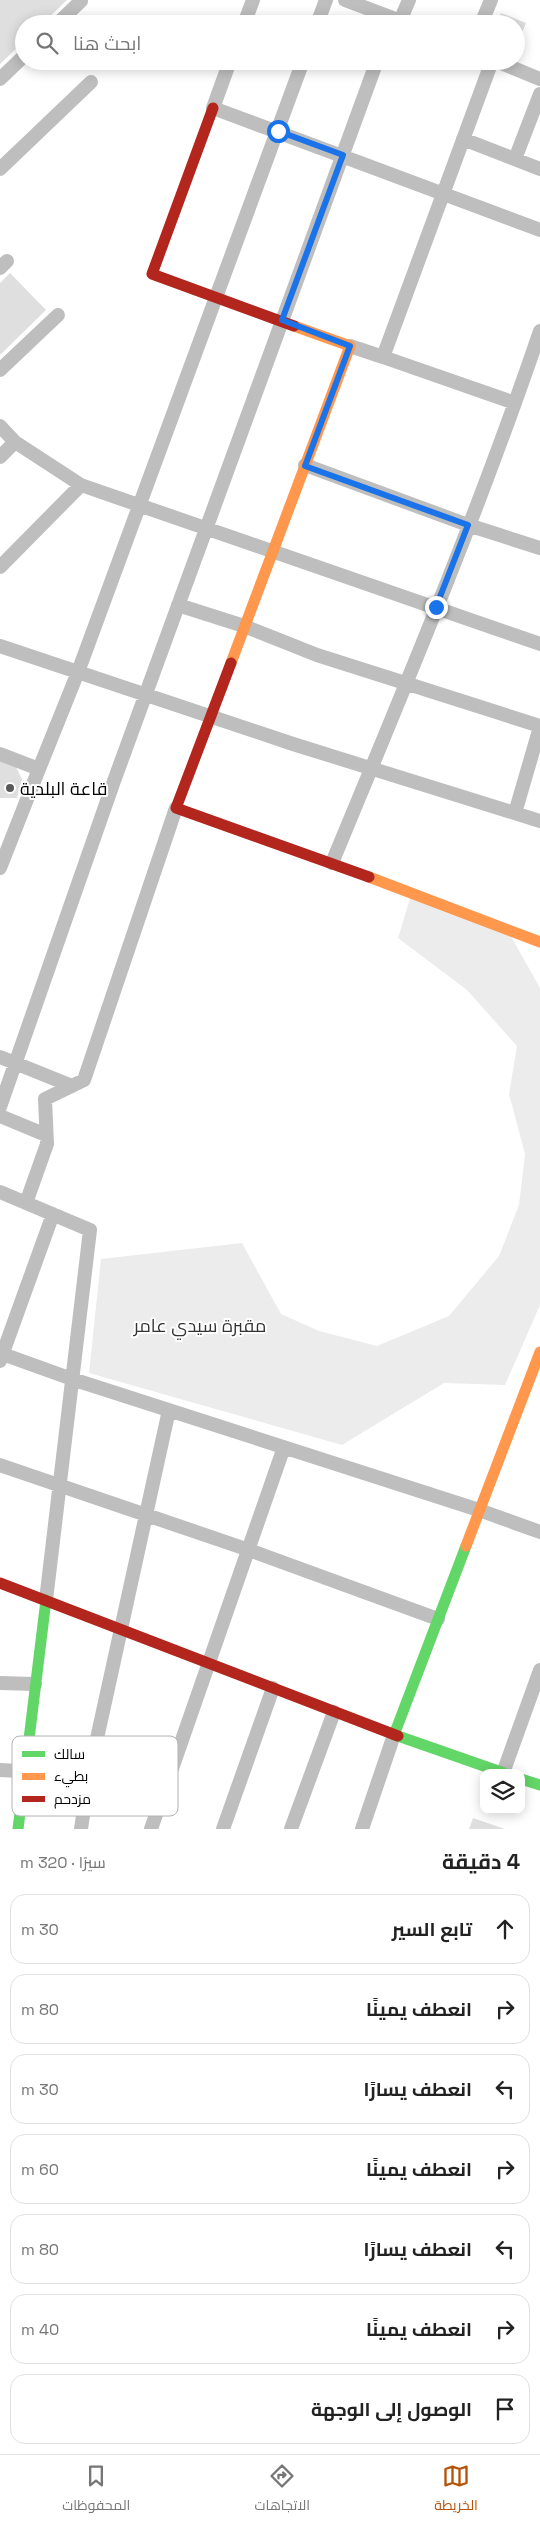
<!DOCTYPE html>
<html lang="ar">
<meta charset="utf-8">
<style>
body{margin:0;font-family:"Space Grotesk",Cairo,sans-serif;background:#f6f6f6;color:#222;direction:rtl}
.controls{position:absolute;right:15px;bottom:15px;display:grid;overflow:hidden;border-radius:10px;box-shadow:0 2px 12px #0003}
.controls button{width:45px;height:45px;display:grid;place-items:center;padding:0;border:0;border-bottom:1px solid #e0e0e0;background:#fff;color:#222;font:25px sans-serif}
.stop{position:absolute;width:15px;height:15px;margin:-11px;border:4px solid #1a73e8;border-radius:50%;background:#fff}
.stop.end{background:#1a73e8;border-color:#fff;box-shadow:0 1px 5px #0008}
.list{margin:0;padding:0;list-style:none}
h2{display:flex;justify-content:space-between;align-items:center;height:65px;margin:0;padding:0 20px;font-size:21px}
h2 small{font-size:16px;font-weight:400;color:#767676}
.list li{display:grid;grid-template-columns:32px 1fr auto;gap:15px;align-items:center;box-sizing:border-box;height:70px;margin:0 10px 10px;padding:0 10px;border:1px solid #e0e0e0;border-radius:15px}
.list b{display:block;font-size:19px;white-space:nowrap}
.list em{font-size:16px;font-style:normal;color:#767676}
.icon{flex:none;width:28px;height:28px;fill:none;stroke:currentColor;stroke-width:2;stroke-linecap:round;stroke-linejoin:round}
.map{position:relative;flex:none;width:540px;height:1829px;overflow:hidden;direction:ltr}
.search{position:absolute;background:#fff;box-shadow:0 2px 12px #0003;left:15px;right:15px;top:15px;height:55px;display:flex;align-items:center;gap:12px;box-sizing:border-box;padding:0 18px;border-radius:28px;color:#767676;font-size:19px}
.sheet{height:625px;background:#fff}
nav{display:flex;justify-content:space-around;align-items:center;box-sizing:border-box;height:70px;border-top:1px solid #e0e0e0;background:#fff;font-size:14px;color:#767676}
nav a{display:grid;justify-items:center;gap:2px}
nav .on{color:#b45309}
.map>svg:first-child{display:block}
.green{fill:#ececec}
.building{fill:#dfdfdf}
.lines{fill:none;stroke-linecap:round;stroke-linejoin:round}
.street{stroke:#bebebe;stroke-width:14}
.fast{stroke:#63d668;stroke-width:11}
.slow{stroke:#ff974d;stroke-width:11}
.jam{stroke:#b3261e;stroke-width:11}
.route{stroke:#1a73e8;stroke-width:6}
.poi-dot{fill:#595959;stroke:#fff;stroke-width:2}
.labels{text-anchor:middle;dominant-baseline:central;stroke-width:4;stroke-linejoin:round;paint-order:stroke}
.poi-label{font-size:18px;fill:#000;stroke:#fff;text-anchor:start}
.park-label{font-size:18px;fill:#333;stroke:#fff}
.key{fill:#fff;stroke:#b2b2b2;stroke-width:1}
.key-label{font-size:14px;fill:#000}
</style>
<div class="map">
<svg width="540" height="1829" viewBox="0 0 540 1829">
<rect width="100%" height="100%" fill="#fff"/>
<!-- green -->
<path class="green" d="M411,895L508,931L540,988V1305L505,1385L444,1383L342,1445L89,1373L101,1259L242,1243L281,1314L319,1331L377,1346L449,1316L499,1256L519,1205L525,1154L509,1094L517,1046L467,990L398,938Z"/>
<!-- building -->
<path class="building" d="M0,0H67L42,24H24V41L0,64Z
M501,13L526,23L516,47V24H496Z
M10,273L46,310L0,355V283Z
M0,761L16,767L22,779L17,798H0Z
M473,1818L505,1829H469Z"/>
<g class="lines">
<!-- street -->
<path class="street" d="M345,0L393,18L391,24
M400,21L409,0
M57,24L81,1
M244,24L253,0
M317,24L326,0
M481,24L491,0
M230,61L213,108L540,230
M496,61L540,79
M0,79L24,56
M463,139L540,169
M515,159L540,94
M0,169L91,82
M0,268L7,261
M350,346L383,357L492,61
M383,357L515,403
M0,370L58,315
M0,426L15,442L0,457
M15,442L81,485L540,644
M305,465L468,525L540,548
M0,567L81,485
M178,605L244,626L317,655L540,726
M0,646L293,744L540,821
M0,754L39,769L78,672L303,61
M515,813L540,727
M332,863C405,687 479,511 540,331
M0,868L39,769
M0,1057L72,1086
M0,1107L114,781L377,61
M0,1116L46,1135
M0,1192L90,1230L46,1600
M26,1203L47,1144L45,1099L84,1080L176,808
M0,1353L72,1379L479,1510L540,1532
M0,1361L53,1214
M0,1465L249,1550L438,1619
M0,1683L35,1684
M0,1770L169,1779
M503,1773L540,1670
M81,1829L89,1775L169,1410
M151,1829L284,1447
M223,1829L273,1688
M291,1829L334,1712
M362,1829L394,1735"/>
<!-- fast -->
<path class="fast" d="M394,1735L466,1546
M398,1736L504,1773
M521,1779L540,1785
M18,1829L46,1600"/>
<!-- slow -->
<path class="slow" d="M231,663L350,346L294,326
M369,877L540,942
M466,1546L540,1352"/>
<!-- jam -->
<path class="jam" d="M213,108L152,274L294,326
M231,663L176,808L369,877
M0,1583L398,1736"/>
</g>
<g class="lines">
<!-- route -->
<path class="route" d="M278,131L343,155L282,320L350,346L305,466L468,525L436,607"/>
</g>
<!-- markers -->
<circle class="poi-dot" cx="10" cy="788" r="5"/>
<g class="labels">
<!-- poi labels -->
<g class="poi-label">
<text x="20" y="788">قاعة البلدية</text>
</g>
<!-- park labels -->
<g class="park-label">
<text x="200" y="1325">مقبرة سيدي عامر</text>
</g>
</g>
<!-- legend -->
<rect x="12" y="1736" width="166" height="80" rx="8" class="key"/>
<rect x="22" y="1751" width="23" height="6" fill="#63d668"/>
<rect x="22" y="1773" width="23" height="7" fill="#ff974d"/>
<rect x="22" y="1796" width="23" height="6" fill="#b3261e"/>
<g class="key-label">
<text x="54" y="1759">سالك</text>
<text x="54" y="1781">بطيء</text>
<text x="54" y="1804">مزدحم</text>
</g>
</svg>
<div class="controls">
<button><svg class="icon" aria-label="layers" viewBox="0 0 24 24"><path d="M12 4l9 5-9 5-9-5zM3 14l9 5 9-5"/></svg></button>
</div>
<div class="stop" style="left:278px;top:131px"></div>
<div class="stop end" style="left:436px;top:607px"></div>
<div class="search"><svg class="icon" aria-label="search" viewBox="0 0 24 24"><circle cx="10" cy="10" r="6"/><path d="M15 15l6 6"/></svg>ابحث هنا</div>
</div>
<section class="sheet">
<h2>4 دقيقة<small>سيرًا · 320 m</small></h2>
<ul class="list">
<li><svg class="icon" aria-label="ahead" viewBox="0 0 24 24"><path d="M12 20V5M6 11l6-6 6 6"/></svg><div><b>تابع السير</b></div><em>30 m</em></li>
<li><svg class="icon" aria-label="right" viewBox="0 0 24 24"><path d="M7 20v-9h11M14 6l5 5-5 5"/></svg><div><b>انعطف يمينًا</b></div><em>80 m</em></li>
<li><svg class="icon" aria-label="left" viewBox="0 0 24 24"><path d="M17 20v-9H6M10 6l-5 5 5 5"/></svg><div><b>انعطف يسارًا</b></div><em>30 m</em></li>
<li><svg class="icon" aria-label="right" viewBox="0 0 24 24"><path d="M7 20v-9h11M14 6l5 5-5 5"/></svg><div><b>انعطف يمينًا</b></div><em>60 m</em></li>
<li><svg class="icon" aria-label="left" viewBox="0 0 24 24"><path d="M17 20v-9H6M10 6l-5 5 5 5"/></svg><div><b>انعطف يسارًا</b></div><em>80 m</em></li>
<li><svg class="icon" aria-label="right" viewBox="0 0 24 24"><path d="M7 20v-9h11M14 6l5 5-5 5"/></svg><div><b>انعطف يمينًا</b></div><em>40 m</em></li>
<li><svg class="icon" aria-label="arrive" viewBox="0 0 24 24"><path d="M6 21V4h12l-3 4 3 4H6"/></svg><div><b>الوصول إلى الوجهة</b></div></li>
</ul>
</section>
<nav>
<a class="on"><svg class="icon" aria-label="map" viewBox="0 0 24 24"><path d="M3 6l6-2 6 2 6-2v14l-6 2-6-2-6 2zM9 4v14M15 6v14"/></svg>الخريطة</a>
<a><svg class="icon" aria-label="directions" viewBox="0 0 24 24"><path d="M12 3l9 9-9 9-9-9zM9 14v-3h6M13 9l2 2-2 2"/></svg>الاتجاهات</a>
<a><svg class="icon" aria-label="saved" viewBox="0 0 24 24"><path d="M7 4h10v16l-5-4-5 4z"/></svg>المحفوظات</a>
</nav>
